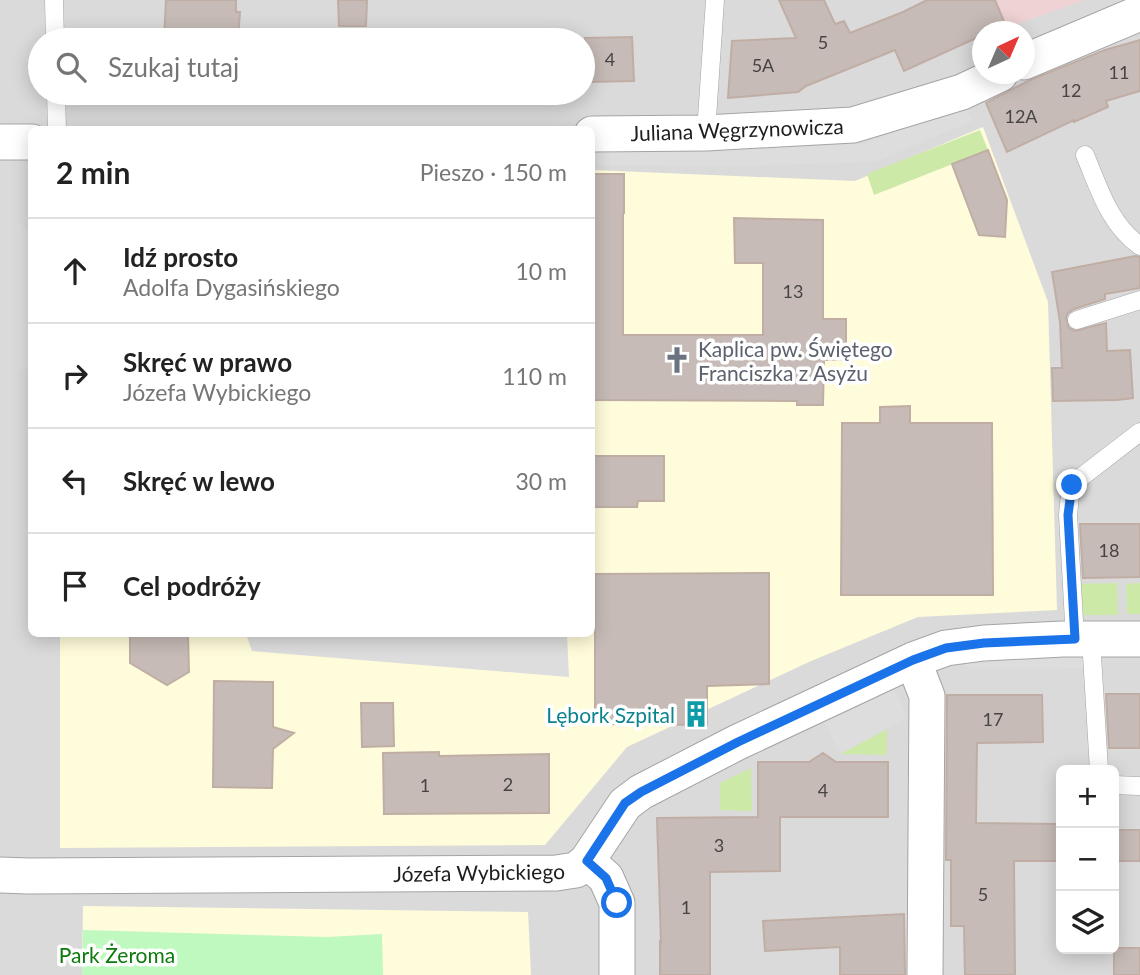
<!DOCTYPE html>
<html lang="pl">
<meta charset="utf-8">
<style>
body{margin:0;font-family:Lato,sans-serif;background:#f6f6f6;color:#222}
.controls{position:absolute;right:21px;bottom:21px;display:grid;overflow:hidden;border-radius:10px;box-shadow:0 4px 18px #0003}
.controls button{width:63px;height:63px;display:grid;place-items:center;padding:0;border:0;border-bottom:2px solid #e0e0e0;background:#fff;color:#222;font:35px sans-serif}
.compass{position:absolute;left:972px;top:21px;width:63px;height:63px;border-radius:50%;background:#fff;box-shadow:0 4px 18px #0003;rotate:44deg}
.stop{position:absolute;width:21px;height:21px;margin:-16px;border:5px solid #1a73e8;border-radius:50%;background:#fff}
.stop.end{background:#1a73e8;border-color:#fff;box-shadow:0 2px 7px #0008}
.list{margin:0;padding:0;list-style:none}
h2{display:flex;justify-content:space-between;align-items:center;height:91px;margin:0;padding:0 28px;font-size:30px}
h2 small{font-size:23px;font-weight:400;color:#767676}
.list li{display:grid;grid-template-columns:46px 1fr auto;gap:21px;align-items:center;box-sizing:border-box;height:105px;padding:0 28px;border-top:2px solid #e0e0e0}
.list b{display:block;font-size:26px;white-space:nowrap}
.list p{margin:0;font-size:23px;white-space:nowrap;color:#767676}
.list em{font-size:23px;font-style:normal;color:#767676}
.icon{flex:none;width:38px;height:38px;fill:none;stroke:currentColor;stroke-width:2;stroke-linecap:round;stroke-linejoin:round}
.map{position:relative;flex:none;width:1140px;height:975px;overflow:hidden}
.search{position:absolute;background:#fff;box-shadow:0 4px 18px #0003;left:28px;top:28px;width:567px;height:77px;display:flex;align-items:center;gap:18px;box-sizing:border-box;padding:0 24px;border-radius:38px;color:#767676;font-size:26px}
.panel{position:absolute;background:#fff;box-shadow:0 4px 18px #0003;left:28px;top:126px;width:567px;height:511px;border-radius:10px}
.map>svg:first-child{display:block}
.residential{fill:#dbdada;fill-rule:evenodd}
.commercial{fill:#efd2d3}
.education{fill:#fffcdb}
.grass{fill:#cde9a8}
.park{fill:#bff9bf}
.parking{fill:#ddd}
.building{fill:#c6bbb6;stroke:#c0aea5;stroke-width:2}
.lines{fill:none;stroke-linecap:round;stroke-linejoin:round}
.lane-casing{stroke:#a4a4a4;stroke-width:19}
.street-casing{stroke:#a4a4a4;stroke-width:37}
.lane{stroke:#fff;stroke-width:18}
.street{stroke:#fff;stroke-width:35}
.route{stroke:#1a73e8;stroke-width:9}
.labels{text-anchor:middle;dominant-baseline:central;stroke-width:7;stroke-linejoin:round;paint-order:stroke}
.number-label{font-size:18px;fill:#474443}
.street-label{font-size:21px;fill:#1d1d1d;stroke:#fff}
.worship-label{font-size:21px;fill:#5b616d;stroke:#fff;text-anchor:start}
.culture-label{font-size:21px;fill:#0d838f;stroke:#fff;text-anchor:end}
.park-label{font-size:21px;fill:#0c7a0c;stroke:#fff}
</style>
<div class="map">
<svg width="1140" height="975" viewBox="0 0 1140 975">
<rect width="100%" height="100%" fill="#eee9e3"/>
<!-- residential -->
<path class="residential" d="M0,0H1140V975H0ZM982,32H1024V74H982ZM40,40H583V93H40ZM32,130H592V634H32ZM1061,770H1114V949H1061Z"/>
<!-- commercial -->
<path class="commercial" d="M955,0H1085L998,31L982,32V37L973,41Z"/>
<!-- education -->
<path class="education" d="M983,127L1048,302L1057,610L918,617L811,661L627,747L545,845L60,848V634H592V170L855,181Z
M83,906L528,912L531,975H82Z"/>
<!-- grass -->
<path class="grass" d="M980,130L988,150L874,195L867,174Z
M1117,583L1118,615H1081L1079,584Z
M1140,583V614H1127L1126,584Z
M887,729V755L840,754Z
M751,768L752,811L720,810V783Z"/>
<!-- park -->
<path class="park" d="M83,930L327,937L382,934L383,975H82Z"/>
<!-- parking -->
<path class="parking" d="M965,106L972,121L875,162L736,166L592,165V146L738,148L864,144Z
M17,222L31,231V369H17Z
M246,634H567L569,677L252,651Z
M1091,639L1093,668L969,669L946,648Z
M886,673L908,718L840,754L816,705Z"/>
<!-- building -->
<path class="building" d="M166,0H236V12H240L238,40H195L164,38Z
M338,0H367L366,26H339Z
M779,0H824L835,24L844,21L850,33L903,12L927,0H995L1006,26L994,32H983V35L904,71L895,50L806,86L798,92L728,98L732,41L796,38Z
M632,37L634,81L587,82L585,38Z
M1140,40V91L1106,101L1108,107L1074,122V120L1007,152L986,103L1028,81L1105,50Z
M988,150L1007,200L1005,237L979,235L952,164Z
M592,174H624V213H623V335H763V263H735L734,218L823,220V319H846V359L824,360L823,405H797V401L592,400Z
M1135,256L1140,257V288L1105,294V299L1074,309L1068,313L1066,318L1069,328L1075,331L1106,323L1107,351L1130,350L1133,398L1117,400L1053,401L1052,368H1062L1060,322L1052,272Z
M910,406V423H992L993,595H841L842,423H880V407Z
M592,456H664V501H638L637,507H592Z
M1080,524H1140V577L1083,578Z
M769,573V684L707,686V725L595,724V574Z
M130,634H188L189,672L167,685L130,663Z
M214,681L273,682V727L294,733L273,749L272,788L213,787Z
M1106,694H1140V748H1109Z
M947,695H1042L1043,742L977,743L976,823L1059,824V861H1014L1015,975H965L964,926H951V860H946Z
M361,703H393L394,746L362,747Z
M439,752V756L549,754V813L384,814L383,753Z
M823,753L836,762H888V817H780V871L710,872V975H660V942L661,943L657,818L758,817V762H809Z
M1114,830H1140V861H1114Z
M904,914L905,975H840V947L765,951L763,921Z
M1114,948H1140V975H1114Z"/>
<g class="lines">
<defs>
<path id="lane" d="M54,0L55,40
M56,93L57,130
M706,133L715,0
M1085,155C1099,188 1109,224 1140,246
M1077,320L1140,300
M1075,639L1068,515L1071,485L1140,432
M1091,639L1099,770
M1114,785L1138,786"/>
<path id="street" d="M1024,62L1140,13
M592,134L706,133L853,125L962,92L1000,74
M0,142H32
M913,660L927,696L925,975
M587,861L606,878L617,903V975
M0,875L28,876L556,873L576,870L587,861L625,804L641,792L738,742L913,660L946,648L984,643L1063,639H1140"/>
</defs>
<!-- lane casing -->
<use href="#lane" class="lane-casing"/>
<!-- street casing -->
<use href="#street" class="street-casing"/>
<!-- lane -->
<use href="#lane" class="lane"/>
<!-- street -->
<use href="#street" class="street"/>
</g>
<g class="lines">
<!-- route -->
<path class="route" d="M617,903L606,878L587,861L625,803L641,792L738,742L913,660L946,648L984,643L1075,639L1068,515L1072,485"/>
</g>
<!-- icons -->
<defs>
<symbol id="church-bare" viewBox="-9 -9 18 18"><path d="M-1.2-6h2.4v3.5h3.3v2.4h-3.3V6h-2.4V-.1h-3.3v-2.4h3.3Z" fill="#6b7280" stroke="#fff" stroke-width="2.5" paint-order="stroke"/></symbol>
<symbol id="building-bare" viewBox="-9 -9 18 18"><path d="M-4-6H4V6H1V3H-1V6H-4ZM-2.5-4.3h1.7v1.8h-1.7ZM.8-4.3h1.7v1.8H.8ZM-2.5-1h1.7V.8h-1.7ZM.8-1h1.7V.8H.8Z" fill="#0f9aa8" stroke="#fff" stroke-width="2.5" paint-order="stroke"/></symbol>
</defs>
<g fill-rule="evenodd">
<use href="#church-bare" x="658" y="341" width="38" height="38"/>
<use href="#building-bare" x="677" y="695" width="38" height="38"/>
</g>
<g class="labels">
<!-- number labels -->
<g class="number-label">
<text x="823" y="42">5</text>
<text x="610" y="59">4</text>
<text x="763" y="65">5A</text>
<text x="1119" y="72">11</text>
<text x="1071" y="90">12</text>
<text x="1021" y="116">12A</text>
<text x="793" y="291">13</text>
<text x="1109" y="550">18</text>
<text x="993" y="719">17</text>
<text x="508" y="784">2</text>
<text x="425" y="785">1</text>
<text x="823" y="790">4</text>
<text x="719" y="845">3</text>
<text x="983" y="894">5</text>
<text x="686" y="907">1</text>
</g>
<!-- street labels -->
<g class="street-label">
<text transform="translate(737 129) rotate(-2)">Juliana Węgrzynowicza</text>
<text transform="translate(479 872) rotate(-1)">Józefa Wybickiego</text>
</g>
<!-- worship labels -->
<g class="worship-label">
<text x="698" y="348">Kaplica pw. Świętego<tspan x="698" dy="24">Franciszka z Asyżu</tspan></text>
</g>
<!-- culture labels -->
<g class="culture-label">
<text x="675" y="714">Lębork Szpital</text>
</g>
<!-- park labels -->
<g class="park-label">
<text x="117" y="954">Park Żeroma</text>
</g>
</g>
</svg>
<div class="controls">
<button>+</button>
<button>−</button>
<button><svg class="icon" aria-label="layers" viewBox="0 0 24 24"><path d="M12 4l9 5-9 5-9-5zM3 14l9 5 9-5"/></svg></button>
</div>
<svg class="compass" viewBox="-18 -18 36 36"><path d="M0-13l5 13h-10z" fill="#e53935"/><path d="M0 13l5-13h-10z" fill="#767676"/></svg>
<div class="stop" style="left:617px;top:903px"></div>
<div class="stop end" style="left:1072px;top:485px"></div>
<div class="search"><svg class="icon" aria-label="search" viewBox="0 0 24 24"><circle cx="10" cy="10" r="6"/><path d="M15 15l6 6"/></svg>Szukaj tutaj</div>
<section class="panel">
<h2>2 min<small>Pieszo · 150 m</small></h2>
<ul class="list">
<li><svg class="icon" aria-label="ahead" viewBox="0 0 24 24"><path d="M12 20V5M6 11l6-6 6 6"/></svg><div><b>Idź prosto</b><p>Adolfa Dygasińskiego</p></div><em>10 m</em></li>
<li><svg class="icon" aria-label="right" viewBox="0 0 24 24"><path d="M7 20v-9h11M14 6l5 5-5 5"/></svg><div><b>Skręć w prawo</b><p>Józefa Wybickiego</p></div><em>110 m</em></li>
<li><svg class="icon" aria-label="left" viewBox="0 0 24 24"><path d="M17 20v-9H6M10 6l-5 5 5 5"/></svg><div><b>Skręć w lewo</b></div><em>30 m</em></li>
<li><svg class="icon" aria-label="arrive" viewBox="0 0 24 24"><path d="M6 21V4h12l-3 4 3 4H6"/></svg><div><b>Cel podróży</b></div></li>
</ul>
</section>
</div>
